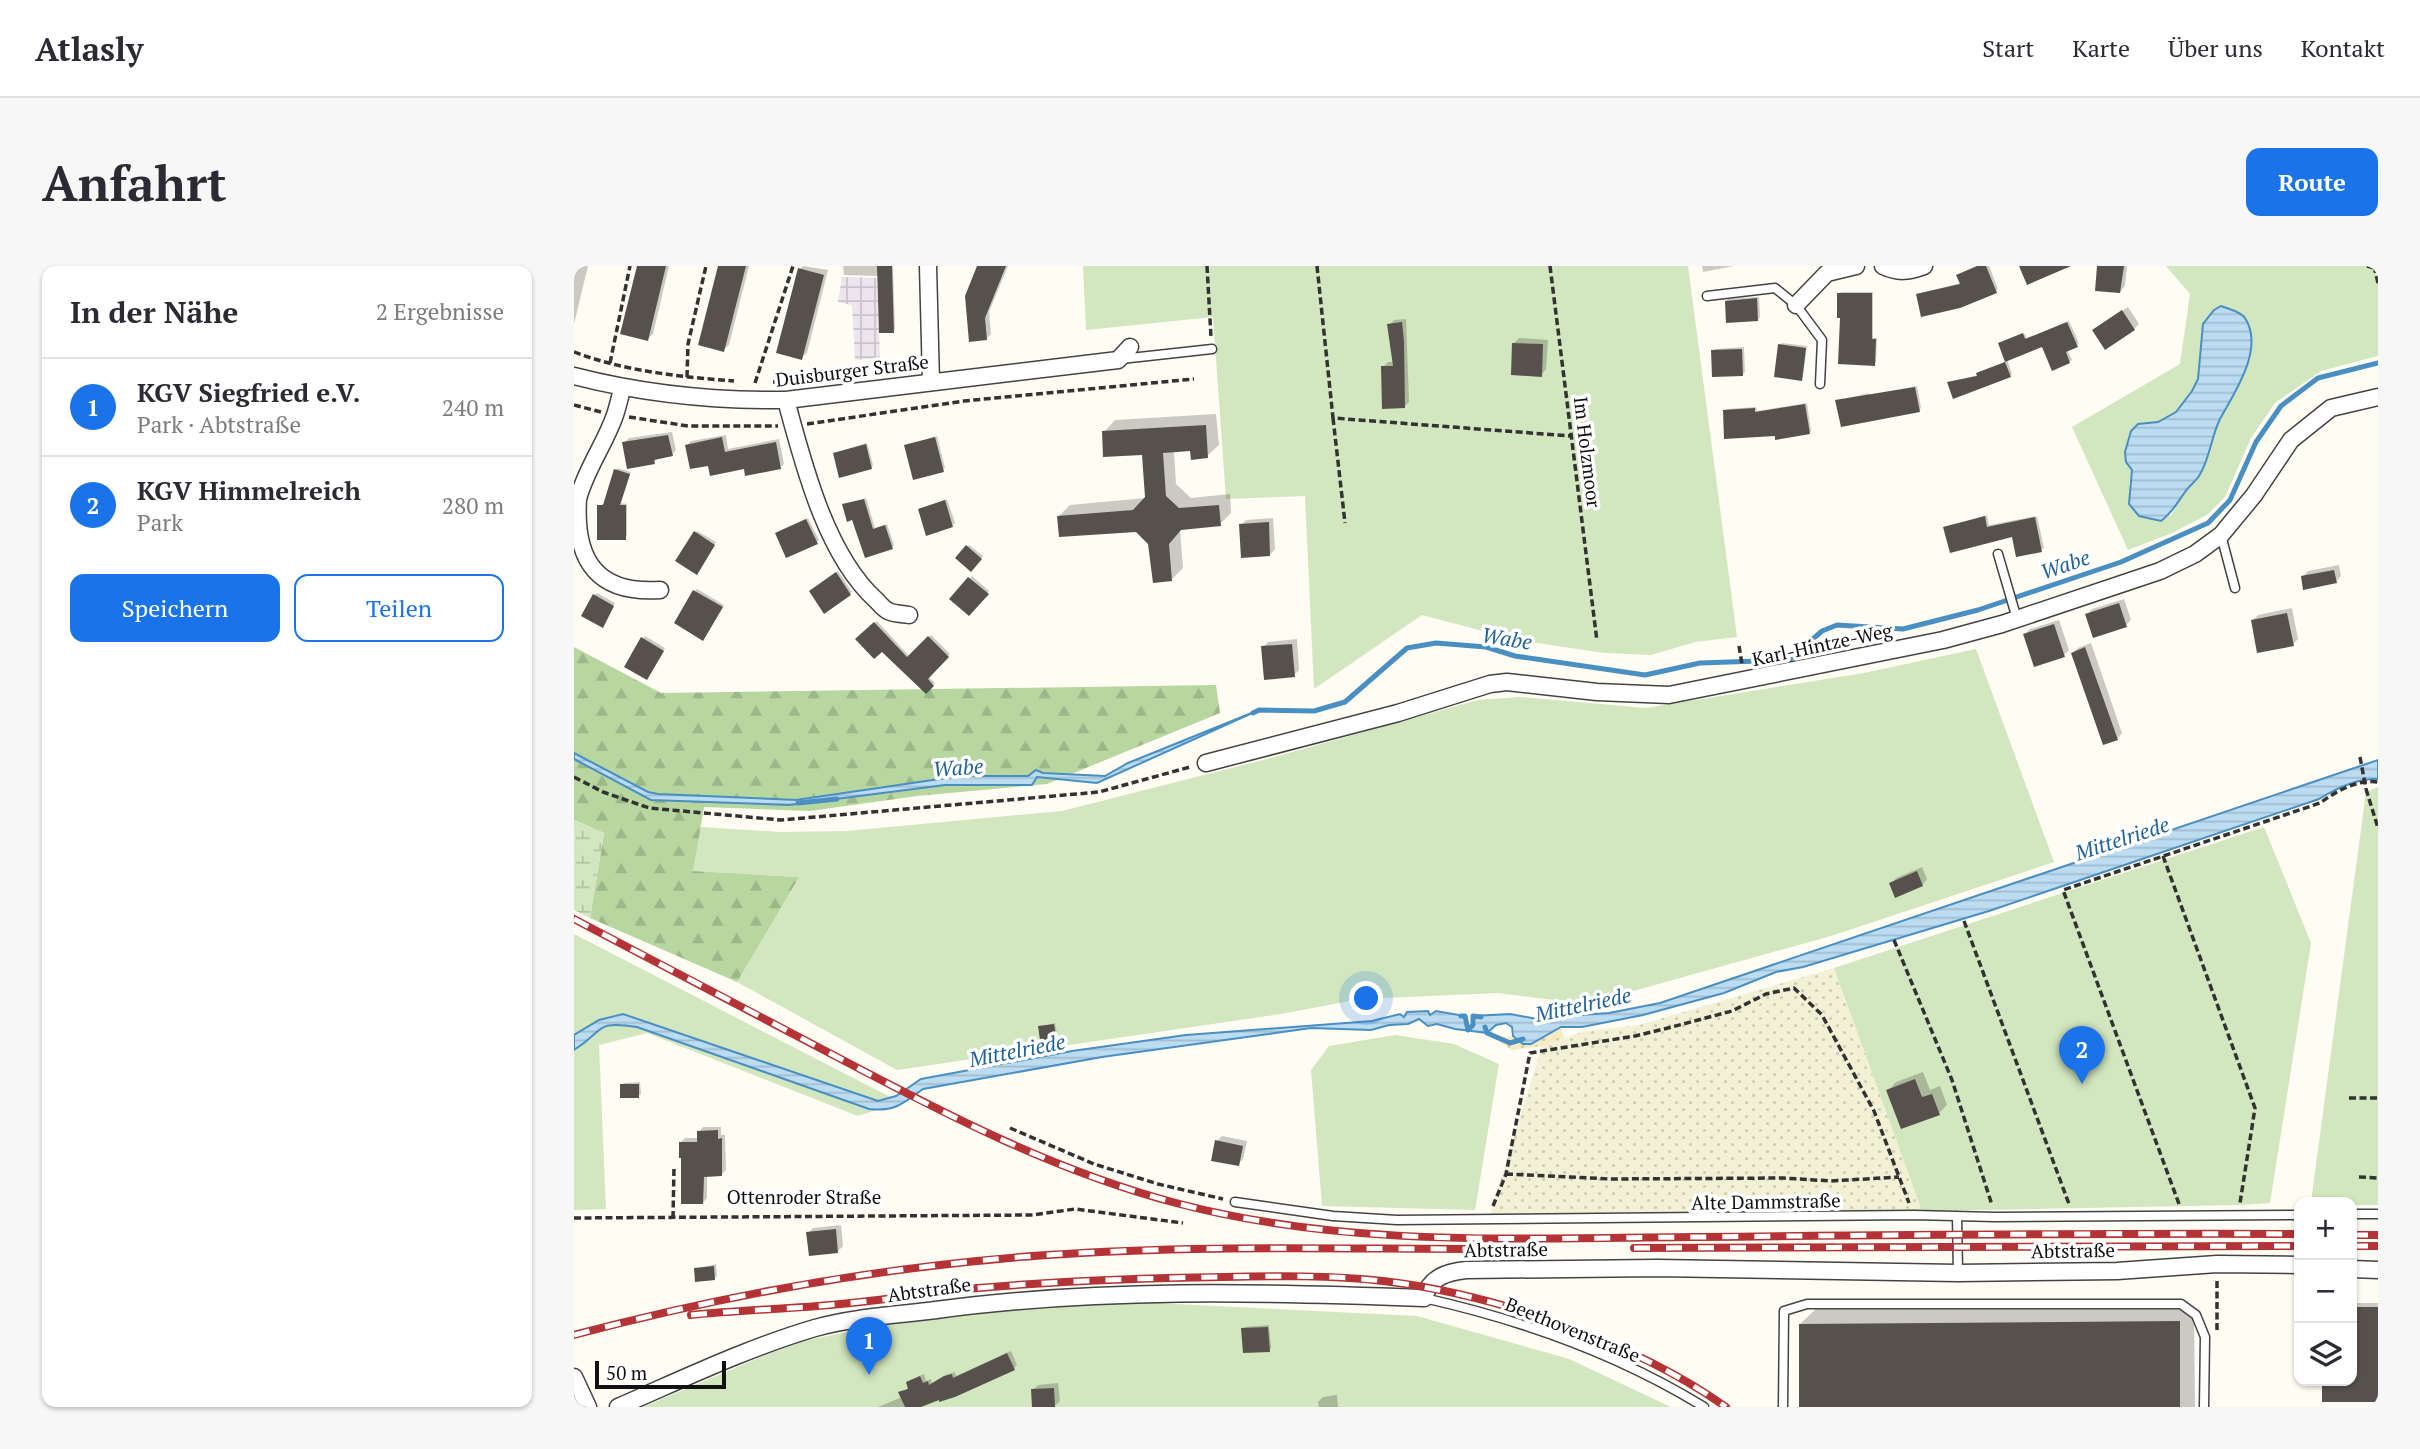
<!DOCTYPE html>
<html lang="de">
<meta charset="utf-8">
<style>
body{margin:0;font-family:"PT Serif",serif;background:#f7f7f7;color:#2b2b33}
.controls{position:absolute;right:21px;bottom:21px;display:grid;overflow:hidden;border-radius:14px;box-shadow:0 2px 5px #0004}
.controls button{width:63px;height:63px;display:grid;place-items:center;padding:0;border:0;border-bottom:2px solid #e1e1e2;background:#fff;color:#2b2b33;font:35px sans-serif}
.scale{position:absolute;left:21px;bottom:18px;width:131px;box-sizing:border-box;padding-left:7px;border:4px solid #101010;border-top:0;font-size:19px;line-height:24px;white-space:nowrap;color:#101010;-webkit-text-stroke:5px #fff;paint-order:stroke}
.you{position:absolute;left:793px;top:733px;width:24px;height:24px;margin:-18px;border:5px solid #fff;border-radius:50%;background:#1a73e8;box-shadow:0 0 0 10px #1a73e833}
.badge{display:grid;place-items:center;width:46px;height:46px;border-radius:50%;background:#1a73e8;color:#fff;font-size:23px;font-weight:700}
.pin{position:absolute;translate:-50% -58px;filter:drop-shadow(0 2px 4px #0008)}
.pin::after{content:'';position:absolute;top:37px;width:24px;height:21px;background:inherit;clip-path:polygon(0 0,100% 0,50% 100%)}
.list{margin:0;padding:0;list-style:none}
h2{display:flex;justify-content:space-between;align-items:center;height:91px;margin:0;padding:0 28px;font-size:30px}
h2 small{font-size:23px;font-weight:400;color:#7c7c81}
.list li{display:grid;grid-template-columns:46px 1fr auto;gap:21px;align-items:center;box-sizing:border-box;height:98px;padding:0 28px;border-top:2px solid #e1e1e2}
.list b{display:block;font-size:26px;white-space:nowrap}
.list p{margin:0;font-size:23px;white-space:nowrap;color:#7c7c81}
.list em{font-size:23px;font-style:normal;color:#7c7c81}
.actions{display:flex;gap:14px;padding:21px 28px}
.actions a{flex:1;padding:16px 0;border:2px solid #1a73e8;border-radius:14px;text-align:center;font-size:24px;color:#1a73e8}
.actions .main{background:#1a73e8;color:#fff}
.icon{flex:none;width:38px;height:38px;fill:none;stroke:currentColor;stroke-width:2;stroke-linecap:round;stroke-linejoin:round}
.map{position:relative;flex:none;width:1804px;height:1141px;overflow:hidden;border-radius:14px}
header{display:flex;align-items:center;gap:42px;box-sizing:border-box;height:98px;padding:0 35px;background:#fff;border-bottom:2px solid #e1e1e2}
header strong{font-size:33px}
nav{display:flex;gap:38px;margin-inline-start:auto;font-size:24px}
.intro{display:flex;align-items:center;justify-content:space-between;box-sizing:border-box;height:168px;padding:0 42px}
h1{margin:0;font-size:49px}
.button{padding:18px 32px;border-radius:14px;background:#1a73e8;color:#fff;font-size:24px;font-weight:700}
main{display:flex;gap:42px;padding:0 42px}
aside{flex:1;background:#fff;border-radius:14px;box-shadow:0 2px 5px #0004}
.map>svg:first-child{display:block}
.industrial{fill:url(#industrial-grid)}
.farmland{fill:url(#farmland-dots)}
.grass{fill:#d2e6bf;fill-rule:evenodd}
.forest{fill:url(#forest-firs)}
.wetland{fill:url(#wetland-marsh)}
.sand{fill:url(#sand-dots)}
.water{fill:url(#water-rules);stroke:#498fc2;stroke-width:2}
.shadow{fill:#0003}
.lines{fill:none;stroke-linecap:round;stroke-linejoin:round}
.stream{stroke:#498fc2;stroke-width:5}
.building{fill:#57514d}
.service-casing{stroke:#434343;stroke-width:11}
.minor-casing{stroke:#434343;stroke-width:19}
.path{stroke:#323232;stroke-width:3.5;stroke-dasharray:7 3.5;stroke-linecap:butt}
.service{stroke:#fff;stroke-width:8}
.minor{stroke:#fff;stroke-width:16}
.rail-casing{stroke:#b43336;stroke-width:8}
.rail{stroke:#fff;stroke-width:5;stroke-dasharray:16;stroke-linecap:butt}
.path-bridge{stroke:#323232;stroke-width:3.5;stroke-dasharray:7 3.5;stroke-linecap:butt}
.labels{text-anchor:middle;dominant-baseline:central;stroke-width:7;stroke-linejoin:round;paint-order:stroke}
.street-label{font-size:19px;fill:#101010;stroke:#fff}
.water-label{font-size:21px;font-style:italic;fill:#236298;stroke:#fff}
</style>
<header>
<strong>Atlasly</strong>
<nav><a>Start</a><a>Karte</a><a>Über uns</a><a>Kontakt</a></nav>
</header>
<div class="intro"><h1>Anfahrt</h1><a class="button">Route</a></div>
<main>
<aside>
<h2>In der Nähe<small>2 Ergebnisse</small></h2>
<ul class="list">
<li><span class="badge">1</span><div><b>KGV Siegfried e.V.</b><p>Park · Abtstraße</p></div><em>240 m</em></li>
<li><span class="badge">2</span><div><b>KGV Himmelreich</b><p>Park</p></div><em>280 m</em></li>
</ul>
<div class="actions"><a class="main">Speichern</a><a>Teilen</a></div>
</aside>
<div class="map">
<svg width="1804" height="1141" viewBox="0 0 1804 1141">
<defs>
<pattern id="industrial-grid" width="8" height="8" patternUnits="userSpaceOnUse" patternTransform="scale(1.75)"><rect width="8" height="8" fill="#ece5ed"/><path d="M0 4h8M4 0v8" fill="none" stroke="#c9c3ca"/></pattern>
<pattern id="farmland-dots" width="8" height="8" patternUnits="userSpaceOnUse" patternTransform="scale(1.75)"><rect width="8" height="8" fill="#f2f1d5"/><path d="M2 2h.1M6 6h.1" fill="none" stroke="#ceceb6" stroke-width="1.8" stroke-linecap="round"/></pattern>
<pattern id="forest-firs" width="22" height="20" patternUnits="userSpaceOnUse" patternTransform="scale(1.75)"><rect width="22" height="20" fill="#b7d6a0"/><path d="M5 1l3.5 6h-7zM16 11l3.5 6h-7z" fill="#9cb789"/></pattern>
<pattern id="wetland-marsh" width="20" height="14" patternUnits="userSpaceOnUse" patternTransform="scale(1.75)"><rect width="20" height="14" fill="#d2e6bf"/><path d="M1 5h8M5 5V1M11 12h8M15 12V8" fill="none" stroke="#b3c4a3"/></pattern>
<pattern id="sand-dots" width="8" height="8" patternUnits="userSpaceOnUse" patternTransform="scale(1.75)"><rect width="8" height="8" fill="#f6ecc4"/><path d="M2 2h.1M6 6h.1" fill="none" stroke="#d2c9a7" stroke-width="1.8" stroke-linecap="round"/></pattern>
<pattern id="water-rules" width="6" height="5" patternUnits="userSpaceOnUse" patternTransform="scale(1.75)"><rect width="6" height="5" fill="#bcdcf1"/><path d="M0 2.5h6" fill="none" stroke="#a1bcce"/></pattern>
</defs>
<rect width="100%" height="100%" fill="#fefcf3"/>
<!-- industrial -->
<path class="industrial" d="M268,11L303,12L306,92L281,94L278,39L264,36Z"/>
<!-- farmland -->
<path class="farmland" d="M1260,702L1348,945L916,948L968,780L1008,766L1065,759Z"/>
<!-- grass -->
<path class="grass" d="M509,0H1114L1163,371L1121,376L1077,389L1030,387L943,374L848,349L740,423L731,230L652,233L639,51L512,64Z
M1592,0H1804V90L1747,105L1701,137L1677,172L1651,231L1633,249L1598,267L1554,284L1498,161L1606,98L1616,28ZM1629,58L1662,126L1645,156L1626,209L1609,228L1598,248L1588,255L1565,250L1555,218L1558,204L1552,196L1551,186L1584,156L1602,146L1618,125L1624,113Z
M1402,383L1480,596L1260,669L1013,738L924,727L786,733L707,748L323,804L163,716L224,611L119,605L126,561L207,566L273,565L488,545L693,493L904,434L946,431L1072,442L1290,407Z
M1804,521V939H1778V936H1737L1792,526Z
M1690,561L1737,677L1696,937L1665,939L1348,945L1260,702Z
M0,668L326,836L284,850L73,767L25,779L32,943L0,944Z
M821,769L880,778L925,798L901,944L748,940L737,804L755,780Z
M561,1036L843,1050L995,1093L1097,1141H69L220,1077L292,1062L443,1042Z"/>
<!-- forest -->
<path class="forest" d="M0,381L87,427L642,419L646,447L473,518L343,530L236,545L130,541L119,605L225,611L163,716L16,652L30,567L0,554Z"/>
<!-- wetland -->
<path class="wetland" d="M0,554L30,567L16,652L0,644Z"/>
<!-- sand -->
<path class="sand" d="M987,761L990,772L968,780L938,784L913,767L918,763L919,767L932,771L939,770L949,778L970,772Z"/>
<!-- water -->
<path class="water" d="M1647,40C1654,43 1666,45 1671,52C1691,83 1660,127 1646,153C1637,171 1636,193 1625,210C1621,216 1615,220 1611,226C1603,237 1599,246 1587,255L1565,250L1555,238L1558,204L1552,196L1551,186L1557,165L1564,158L1584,156L1602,146L1618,125L1624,113L1629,58L1640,44Z
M685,444L523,517L463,511L458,519H371L215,539L77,534L0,493V487L74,526L84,528L222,534L386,510H454L462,504L469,507L531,510L554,497Z
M1804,494V513C1784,512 1761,523 1745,533L1415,645L1229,701L1202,706L1150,727L1069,749L1008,761H987L957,778H949L939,770L938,761L932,757L922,759L913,767L881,763L863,758L854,760L845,753L834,758L815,759L797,764L737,762L528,791L349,823C329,838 320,846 295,843L63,761C19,754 31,765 0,784V769L25,754L49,748L304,835L322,830L347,813L498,785L612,769L798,755L826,748L830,751L833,746L854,745L856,749L862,745L891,750L894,763L899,759V750L936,748L963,753L968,756H978L991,750L1035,747L1086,737Z"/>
<!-- shadow -->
<path class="shadow" d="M0,0H14L0,58Z
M65,0H95L79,68L73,73Z
M146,0H175L155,79L149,84Z
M229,0L254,4L233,87L227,92L226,3Z
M269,0H319L321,63L319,65L305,10L270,9Z
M405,0H434L415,46L417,68L412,73Z
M1128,0H1160L1129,6Z
M1404,0H1415L1424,23L1422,25L1385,41L1344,28L1387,17Z
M1525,0H1553L1551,20L1546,26Z
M1267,26H1299V72H1303L1302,96L1300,98L1268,51L1265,28Z
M1185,31L1186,51L1184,54L1152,35L1154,33Z
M1554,41L1565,58L1560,63L1526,59Z
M832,53L835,136L831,140L809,101L814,96H820L815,59L820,54Z
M1495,55L1505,77L1493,83L1498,94L1495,96L1469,79L1433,93L1438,108L1436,110L1375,116L1404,109L1407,106L1433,95L1426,78L1451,68L1453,73Z
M945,72L974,74L972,103L967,109L940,77Z
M1208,77L1233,80L1229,111L1227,113L1206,79Z
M1170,81L1171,106L1169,108L1139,85L1141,83Z
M1343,120L1347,142L1345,144L1263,135L1295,127V129Z
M1233,137L1237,165L1235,167L1202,168L1151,145L1153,143L1182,141L1183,145Z
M642,148L645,179L633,190L617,183L600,184L602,218L617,232L656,228L657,247L646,258L609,262L606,265L609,302L597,314L576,278L563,265L485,250L496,239L572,232L569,187L530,166L541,154Z
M98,166L102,184L98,189L85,191L80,196L50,177L55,172Z
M152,169L154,183L205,173L210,198L206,202L135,198L113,179L117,175Z
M363,170L371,202L369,204L332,180Z
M293,177L299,199L297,202L261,187Z
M43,202L57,206L47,237L53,238V270L51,272L25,240L31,237Z
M292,232L301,262L313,258L320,279L318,281L279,252L270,239Z
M373,233L381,257L379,259L346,243Z
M1413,249L1415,259L1463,250L1470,282L1467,284L1439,269L1371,262Z
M234,252L245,274L243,276L205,265Z
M699,252L701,283L696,289L667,259L672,254Z
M123,265L142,276L125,304L121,267Z
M395,279L409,290L397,304L383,292Z
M1765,299L1767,310L1762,315L1728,311L1734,305Z
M264,305L278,326L251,345L239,323Z
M398,310L415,325L395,348L378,333Z
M123,323L150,339L131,370L121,325Z
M23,327L41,337L30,358L21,329Z
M1550,333L1557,354L1552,359L1513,349L1518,343Z
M1718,342L1724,373L1719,378L1678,355L1684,349Z
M1485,354L1495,384L1490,389L1451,368L1456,363Z
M303,355L336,391L357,369L376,388L354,410L361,417L352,426L308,383L284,373Z
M71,370L91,382L75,410L69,372Z
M723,373L725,404L720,409L689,381L694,376Z
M1517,377L1548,467L1543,473L1499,387L1504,382Z
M1348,601L1353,613L1348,619L1317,618L1322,612Z
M481,757L484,775L482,777L466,761Z
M1349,806L1356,824L1366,820L1373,839L1365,847L1314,825L1322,816Z
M66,816L67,828L64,830L48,819L50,817Z
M129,861H147V869H151L152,904L148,908L133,909V932L129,937L109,890L106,877L111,872H125V866Z
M648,870L673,875L669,893L664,898L643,875Z
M267,959L269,980L264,985L234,967L239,962Z
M142,998L143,1010L141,1012L122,1003Z
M1778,1037H1804V1133L1750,1134V1115H1778Z
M1620,1040L1621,1141H1227L1226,1058L1242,1043Z
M695,1059L697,1082L695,1084L669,1063L671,1061Z
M437,1085L443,1099L440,1102L342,1141H304L328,1131L326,1127L336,1121L334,1117L337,1114L350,1108L352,1115L357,1113L358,1117L374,1108L381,1106L382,1110Z
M484,1117L486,1135L480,1141H460L459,1124L464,1119Z
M763,1129L764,1141H745L744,1136L749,1131Z"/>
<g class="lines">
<!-- stream -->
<path class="stream" d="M679,447L685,444L740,445L771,436L833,382L862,377L912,381L941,390L1071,409L1126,397L1215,394L1248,365L1263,359L1329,363L1404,344L1547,296L1634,257L1656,234L1682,176L1707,140L1744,112L1804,97
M224,537L263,533
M887,750H891L894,764L899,759V750L907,751
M911,761L913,767L936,777L949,773"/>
</g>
<!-- building -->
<path class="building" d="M63,0H92L74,75L46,68Z
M144,0H172L150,86L124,79Z
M303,0H318L320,67H305Z
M403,0H432L411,52L413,74L395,76L391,30Z
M1403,0H1412L1423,27L1386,42L1347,51L1342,28L1386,18L1382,9Z
M1445,0H1497L1453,19Z
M1523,0H1550L1546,27L1521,25Z
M224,2L250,9L228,94L202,87Z
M1263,27H1298V73H1302L1301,100L1264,98L1266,52H1263Z
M1183,32L1184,55L1152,57L1151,35Z
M1548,44L1561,64L1531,84L1518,64Z
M828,56L830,75L831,142L808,143L807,100H819L813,58Z
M1493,56L1504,81L1492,86L1496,97L1478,105L1468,81L1431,96L1424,77L1449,67L1451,73Z
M938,77L969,78L968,111L937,109Z
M1204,78L1232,82L1228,115L1200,111Z
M1168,83L1169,110L1138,111L1137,84Z
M1431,96L1437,111L1379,133L1373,116L1403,110L1402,107Z
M1341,121L1346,146L1267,161L1261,134Z
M1231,138L1236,168L1201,174V170L1150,173L1149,144L1181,142V146Z
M632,159L634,192L617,194L616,185L589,187L592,230L605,242L645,239L647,260L607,264L595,278L598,315L579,317L574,278L562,266L485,271L483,250L559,244L571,231L568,189L529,191L528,165Z
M94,169L99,190L80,194L81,198L53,203L48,176Z
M148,171L151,186L202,176L207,203L171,210L170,203L136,210L134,200L116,203L111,179Z
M361,171L370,206L339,214L330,179Z
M292,178L298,203L265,212L259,187Z
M40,203L56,208L46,239H52V274H23V239H29Z
M290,233L299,263L311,259L319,283L291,292L278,254L273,256L268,238Z
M371,234L379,261L352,270L344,243Z
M1411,250L1413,261L1461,251L1468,286L1442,291L1438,271L1376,287L1369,261Z
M232,253L244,278L212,292L201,267Z
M695,256L696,290L667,292L665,258Z
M120,265L141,279L123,309L101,295Z
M392,279L408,293L397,306L381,292Z
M1760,304L1763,317L1729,324L1727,310Z
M262,306L277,329L250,348L235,325Z
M394,311L415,328L395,350L375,333Z
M119,324L149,341L129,375L100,357Z
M19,328L40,340L29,362L7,350Z
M1545,337L1553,361L1519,372L1511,348Z
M1713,347L1720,380L1683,387L1677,354Z
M300,356L333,391L354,370L375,391L354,413L360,420L352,428L308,386L300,393L281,373Z
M1480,358L1491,391L1460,401L1449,368Z
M67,371L90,385L73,414L50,401Z
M718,378L721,411L690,414L687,380Z
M1511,381L1544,474L1529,479L1497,387Z
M1343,605L1349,620L1321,632L1315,617Z
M480,758L483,779L467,781L464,760Z
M1341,813L1348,831L1358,828L1366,849L1327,863L1312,824Z
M46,818H65V832H46Z
M144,864V873L148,872V910L130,911L129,938H107V892H105V876H123V865Z
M641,874L669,880L665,900L637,895Z
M262,963L264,987L235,990L232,966Z
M140,1000L141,1014L121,1016L120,1002Z
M1778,1041H1804V1136H1748V1115H1778Z
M1606,1055V1141H1225V1058Z
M694,1061L696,1086L669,1087L667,1062Z
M433,1087L441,1104L381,1131L365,1136V1134L347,1141H331L324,1126L334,1123L332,1116L346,1110L349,1117L354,1115L355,1119L370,1110L378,1108L379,1112Z
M480,1122L481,1141H458L457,1123Z"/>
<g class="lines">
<defs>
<path id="service" d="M1133,30L1201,22L1222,39L1248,74L1246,118
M547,93L638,83
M1647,269L1661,322
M1424,288L1443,353
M661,936L759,950L823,954L1340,949L1421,951L1725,949
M1778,948H1804
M1383,950L1384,1007
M850,1032C948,1054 1044,1088 1130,1141
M1209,1141L1210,1045L1233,1038H1607L1622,1049L1631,1071L1630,1141"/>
<path id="minor" d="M354,0L357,116
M1309,0C1324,7 1334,6 1350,0
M1222,39L1253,7L1282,0
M0,110C70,128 140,135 212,134L544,94L556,81
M48,123C46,131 44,140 41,149C31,178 12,203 4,233C0,297 25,328 86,324
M212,134C229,197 252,289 302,334C305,337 310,343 314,345C320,348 329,348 335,349
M632,497L824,447L916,418L933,416L1023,426L1095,429L1369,374L1428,358L1586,305L1621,288L1647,269L1680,229L1717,174L1757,142L1804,131
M1778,1003L1804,1004
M0,1111L14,1141
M44,1141C109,1113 173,1082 241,1062C280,1051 322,1049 362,1044C524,1022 687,1026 850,1032C856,1011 873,1006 892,1004L1083,1002L1384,1007L1543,1005L1643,998L1725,999"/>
</defs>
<!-- service casing -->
<use href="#service" class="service-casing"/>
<!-- minor casing -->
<use href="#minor" class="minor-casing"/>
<!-- path -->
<path class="path" d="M633,0L637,71
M743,0L759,152L997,170
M976,0L1023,375
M1793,0L1800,2
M1800,0L1804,17
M0,86C50,105 107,111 160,115
M36,97L56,0
M300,105L341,99
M113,111L114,78L132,0
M199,116L223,115
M181,117L219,0
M0,139L27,146
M55,151L114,160H204
M759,152L771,257
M233,158L390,135L620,113
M1165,380L1168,398
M0,511L29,526L75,542L207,554L525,526L616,501
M1792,523L1804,562
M1589,590L1681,842L1666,937
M1390,655L1495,938
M1320,674L1378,814L1418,939
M1775,832H1804
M436,862L520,898L584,918L649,933
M932,908L1036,913L1209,912L1257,915L1325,911
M1785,911L1804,912
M1605,938L1489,624L1746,537C1762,525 1784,513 1804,516
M919,940L932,908L956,787L1061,770L1094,762L1158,745L1192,728L1220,722L1248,749L1300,845L1335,937
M0,952L459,949L501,943L609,957
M99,952L100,901
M1643,1015V1066"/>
<!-- service -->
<use href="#service" class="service"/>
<!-- minor -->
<use href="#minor" class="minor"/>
<defs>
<path id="rail" d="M0,653C88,699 176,745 263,791C373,849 481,905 602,937C772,982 948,972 1121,971C1323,969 1524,967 1725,968
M1778,969H1804
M1778,980H1804
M1060,982L1725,980
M117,1049C167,1044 217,1043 266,1038C312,1034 358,1026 404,1022C486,1015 567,1012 649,1011C702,1010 756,1009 809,1015C921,1028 1060,1076 1152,1141
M0,1069C155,1028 313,1000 473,989C617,979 762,983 906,983"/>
</defs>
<!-- rail casing -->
<use href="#rail" class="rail-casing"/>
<!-- rail -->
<use href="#rail" class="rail"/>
<!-- path-bridge -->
<path class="path-bridge" d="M1786,491L1792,523"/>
</g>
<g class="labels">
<!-- street labels -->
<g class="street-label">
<text transform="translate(278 104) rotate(-7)">Duisburger Straße</text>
<text transform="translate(1014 186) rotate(83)">Im Holzmoor</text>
<text transform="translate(1248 378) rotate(-12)">Karl-Hintze-Weg</text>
<text x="230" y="930">Ottenroder Straße</text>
<text transform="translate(1192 935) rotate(-1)">Alte Dammstraße</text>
<text transform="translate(932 983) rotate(-1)">Abtstraße</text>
<text transform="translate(1499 984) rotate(-1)">Abtstraße</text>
<text transform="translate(355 1023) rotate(-8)">Abtstraße</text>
<text transform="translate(999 1063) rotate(22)">Beethovenstraße</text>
</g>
<!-- water labels -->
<g class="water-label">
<text transform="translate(1491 298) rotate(-19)">Wabe</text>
<text transform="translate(933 372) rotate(9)">Wabe</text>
<text transform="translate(384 501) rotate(-4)">Wabe</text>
<text transform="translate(1548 572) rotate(-18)">Mittelriede</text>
<text transform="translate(1009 738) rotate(-12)">Mittelriede</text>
<text transform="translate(443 784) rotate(-11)">Mittelriede</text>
</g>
</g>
</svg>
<div class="controls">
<button>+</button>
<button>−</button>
<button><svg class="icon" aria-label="layers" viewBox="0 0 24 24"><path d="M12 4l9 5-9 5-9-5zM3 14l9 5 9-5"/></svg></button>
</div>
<div class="scale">50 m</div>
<div class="you"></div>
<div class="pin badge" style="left:295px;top:1109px">1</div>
<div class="pin badge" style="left:1508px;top:818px">2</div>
</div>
</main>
